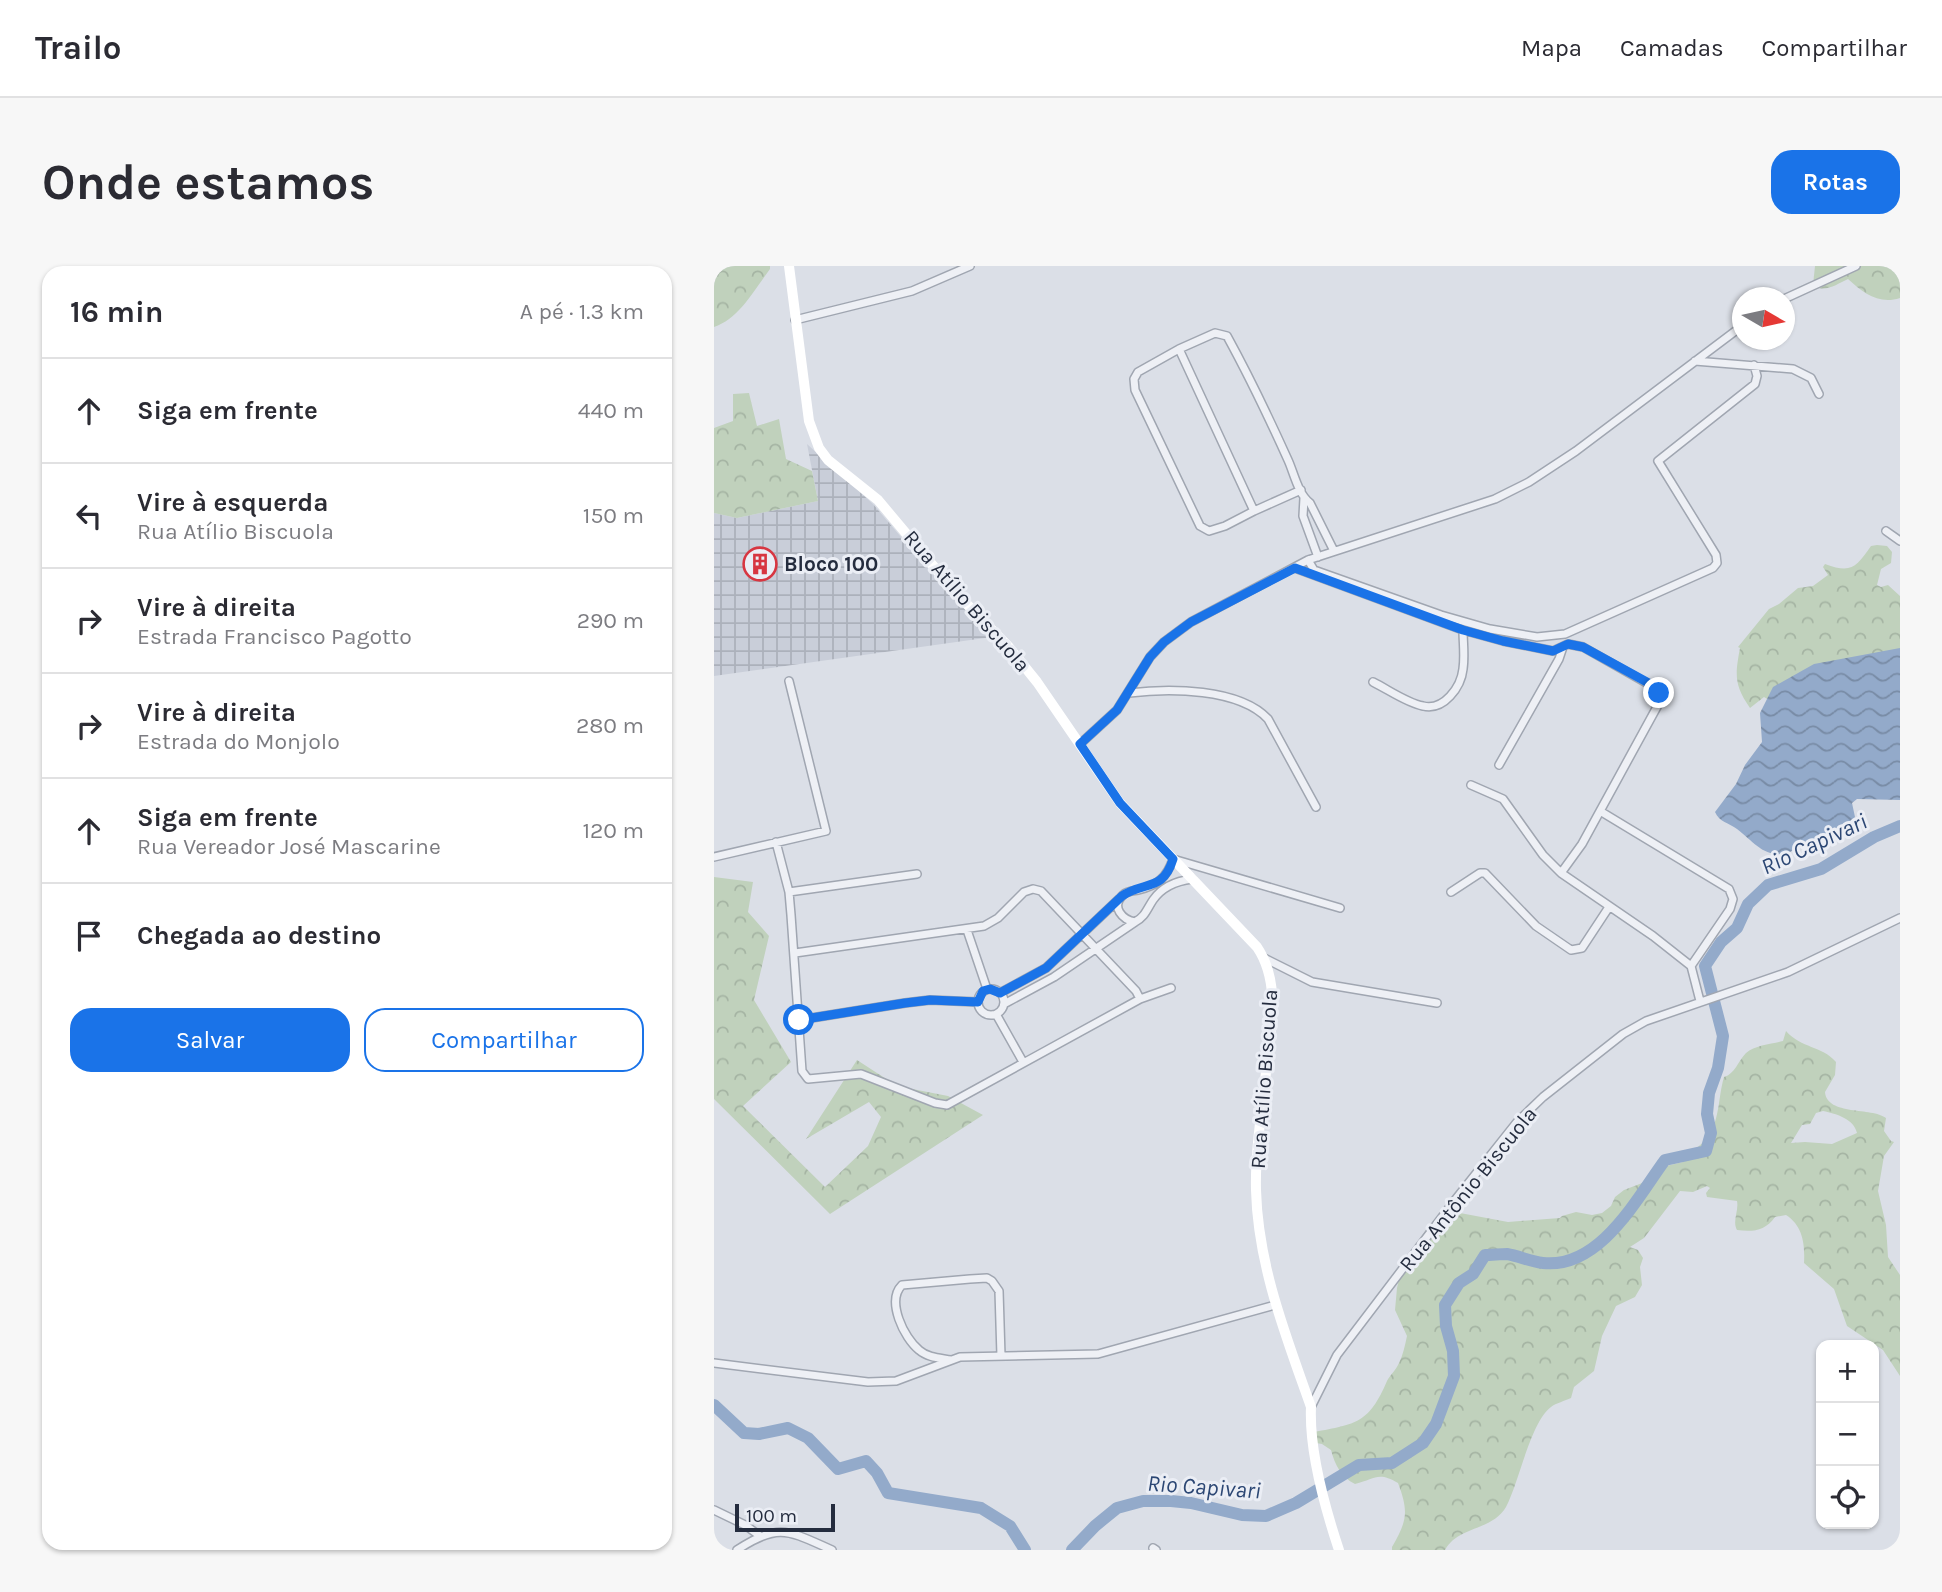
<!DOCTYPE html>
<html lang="pt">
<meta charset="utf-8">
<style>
body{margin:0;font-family:Karla,sans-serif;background:#f7f7f7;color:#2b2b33}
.controls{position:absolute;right:21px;bottom:21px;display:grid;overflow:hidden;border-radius:14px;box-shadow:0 2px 5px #0004}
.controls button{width:63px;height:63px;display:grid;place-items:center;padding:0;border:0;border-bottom:2px solid #e1e1e2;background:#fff;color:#2b2b33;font:35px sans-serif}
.compass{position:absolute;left:1018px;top:21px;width:63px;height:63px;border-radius:50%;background:#fff;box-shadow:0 2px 5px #0004;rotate:99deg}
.scale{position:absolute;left:21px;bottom:18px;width:100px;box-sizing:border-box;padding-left:7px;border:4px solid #242c3e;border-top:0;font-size:19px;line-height:24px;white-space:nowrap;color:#242c3e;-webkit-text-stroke:5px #ebeef5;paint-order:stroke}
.stop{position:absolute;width:21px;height:21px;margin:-16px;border:5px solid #1a73e8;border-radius:50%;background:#fff}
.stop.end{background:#1a73e8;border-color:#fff;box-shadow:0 2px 7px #0008}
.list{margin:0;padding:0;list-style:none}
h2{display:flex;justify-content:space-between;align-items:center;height:91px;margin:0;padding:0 28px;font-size:30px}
h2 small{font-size:23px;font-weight:400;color:#7c7c81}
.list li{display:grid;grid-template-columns:46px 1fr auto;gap:21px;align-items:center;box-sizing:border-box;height:105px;padding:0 28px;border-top:2px solid #e1e1e2}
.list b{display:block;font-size:26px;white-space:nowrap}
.list p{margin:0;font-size:23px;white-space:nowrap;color:#7c7c81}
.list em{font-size:23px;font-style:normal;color:#7c7c81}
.actions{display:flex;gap:14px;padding:21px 28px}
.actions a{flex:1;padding:16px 0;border:2px solid #1a73e8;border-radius:21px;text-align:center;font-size:24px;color:#1a73e8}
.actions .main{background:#1a73e8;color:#fff}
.icon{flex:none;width:38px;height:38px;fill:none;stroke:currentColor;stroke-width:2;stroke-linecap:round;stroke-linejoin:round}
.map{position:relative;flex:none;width:1186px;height:1284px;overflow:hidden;border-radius:21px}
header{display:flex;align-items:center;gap:42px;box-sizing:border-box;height:98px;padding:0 35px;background:#fff;border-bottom:2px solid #e1e1e2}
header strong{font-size:33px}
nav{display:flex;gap:38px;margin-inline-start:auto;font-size:24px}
.intro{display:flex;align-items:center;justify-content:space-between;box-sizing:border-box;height:168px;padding:0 42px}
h1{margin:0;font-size:49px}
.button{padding:18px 32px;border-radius:21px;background:#1a73e8;color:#fff;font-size:24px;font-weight:700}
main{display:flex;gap:42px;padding:0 42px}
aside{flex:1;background:#fff;border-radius:21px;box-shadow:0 2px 5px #0004}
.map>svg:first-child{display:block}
.industrial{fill:url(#industrial-grid)}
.forest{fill:url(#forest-crowns);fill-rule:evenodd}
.water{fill:url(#water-waves)}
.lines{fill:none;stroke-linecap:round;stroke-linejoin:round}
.river{stroke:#93aaca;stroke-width:12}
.street-casing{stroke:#a0a6b1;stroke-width:10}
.street{stroke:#eef0f5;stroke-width:7}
.secondary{stroke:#fff;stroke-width:10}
.route{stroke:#1a73e8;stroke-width:9}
.labels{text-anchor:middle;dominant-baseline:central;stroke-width:6;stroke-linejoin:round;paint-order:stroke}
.poi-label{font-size:21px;font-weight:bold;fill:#242c3e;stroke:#ebeef5;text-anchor:start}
.street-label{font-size:21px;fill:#242c3e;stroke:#ebeef5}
.water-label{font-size:23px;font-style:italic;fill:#2c4774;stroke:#ebeef5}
</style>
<header>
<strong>Trailo</strong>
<nav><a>Mapa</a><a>Camadas</a><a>Compartilhar</a></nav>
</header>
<div class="intro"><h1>Onde estamos</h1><a class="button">Rotas</a></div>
<main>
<aside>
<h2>16 min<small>A pé · 1.3 km</small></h2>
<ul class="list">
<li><svg class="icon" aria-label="ahead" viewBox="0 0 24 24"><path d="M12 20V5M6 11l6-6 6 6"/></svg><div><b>Siga em frente</b></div><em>440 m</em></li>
<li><svg class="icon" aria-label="left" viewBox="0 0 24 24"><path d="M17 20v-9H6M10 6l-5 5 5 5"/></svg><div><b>Vire à esquerda</b><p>Rua Atílio Biscuola</p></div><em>150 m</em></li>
<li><svg class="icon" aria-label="right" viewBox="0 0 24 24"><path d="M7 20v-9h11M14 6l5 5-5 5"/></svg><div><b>Vire à direita</b><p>Estrada Francisco Pagotto</p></div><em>290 m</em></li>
<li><svg class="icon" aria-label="right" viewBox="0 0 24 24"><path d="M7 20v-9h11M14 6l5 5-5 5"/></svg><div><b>Vire à direita</b><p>Estrada do Monjolo</p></div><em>280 m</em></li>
<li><svg class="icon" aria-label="ahead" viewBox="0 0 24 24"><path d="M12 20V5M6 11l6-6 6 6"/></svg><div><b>Siga em frente</b><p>Rua Vereador José Mascarine</p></div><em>120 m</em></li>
<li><svg class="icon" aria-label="arrive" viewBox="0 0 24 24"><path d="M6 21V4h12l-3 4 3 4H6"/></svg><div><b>Chegada ao destino</b></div></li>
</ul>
<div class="actions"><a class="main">Salvar</a><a>Compartilhar</a></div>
</aside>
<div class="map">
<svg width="1186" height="1284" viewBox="0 0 1186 1284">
<defs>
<pattern id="industrial-grid" width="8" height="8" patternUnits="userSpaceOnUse" patternTransform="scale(1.75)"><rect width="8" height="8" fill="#c9ced9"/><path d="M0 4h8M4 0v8" fill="none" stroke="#acb1bb"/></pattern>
<pattern id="forest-crowns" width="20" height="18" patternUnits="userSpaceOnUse" patternTransform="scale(1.75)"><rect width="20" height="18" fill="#c0d1bc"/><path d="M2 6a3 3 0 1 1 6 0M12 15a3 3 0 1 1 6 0" fill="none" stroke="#a5b4a3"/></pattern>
<pattern id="water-waves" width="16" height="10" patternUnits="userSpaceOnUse" patternTransform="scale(1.75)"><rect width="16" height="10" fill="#93aaca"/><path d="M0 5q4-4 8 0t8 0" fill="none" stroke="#788ba5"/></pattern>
</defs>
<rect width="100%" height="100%" fill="#dbdfe7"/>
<!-- industrial -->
<path class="industrial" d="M93,178L159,238L232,324L278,371L0,410V247L23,252L104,235Z"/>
<!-- forest -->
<path class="forest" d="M0,0H56V3C41,23 25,53 0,61Z
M1101,0H1186V32C1165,39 1149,27 1134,13C1123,18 1110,28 1099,19Z
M35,127L43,160L65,153L72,193L98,205L104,235L23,252L0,247V162L19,155V128Z
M1163,279L1173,280L1178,286L1177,297L1167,303L1163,319L1167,321L1174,319L1186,330V400L1058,436L1050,431L1036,442C1020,419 1021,409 1026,382L1024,381L1055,343L1065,338L1084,322L1099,320L1114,309L1109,301L1111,298C1138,308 1142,301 1157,280Z
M0,611L39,616L34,646L55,670L40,734L77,796L29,840L111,921L154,880L167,851L155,836L92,873L143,794L183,820L234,830L269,849L116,948L0,833Z
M1072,765C1088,783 1107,779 1122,796L1121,809L1111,826C1113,850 1158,841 1172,852L1170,865L1177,875L1180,876L1170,890L1164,925L1172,959L1174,991L1186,1009V1110L1169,1084L1133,1060L1120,1023L1090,997C1091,978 1089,960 1072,949L1061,951C1051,965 1039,966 1023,964C1018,955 1025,945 1023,935L993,931L992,927L996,922L993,920L979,926L966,925L930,972L916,981L924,984L929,992L926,1001L928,1019L921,1031L902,1040L888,1070L880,1105L860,1121L857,1132C851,1135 842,1137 837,1141C816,1157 805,1217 792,1241C778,1265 744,1260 731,1284H678V1281C693,1255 695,1246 684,1217C664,1205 661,1213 641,1218C627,1211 621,1199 617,1184L608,1178L596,1176L600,1166C643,1158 655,1157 673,1115C676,1109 682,1104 685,1097C689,1089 691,1079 693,1070L681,1044L683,1022L689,997L716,958L746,947L794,956L846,952L848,950L862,946L878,949L888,947L897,940L901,931L910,924L936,914L948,901L969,896C976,885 986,881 993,872C1006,855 1004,831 1010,811C1021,808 1024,795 1032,787C1041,779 1058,778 1069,775ZM1109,845C1123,848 1140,853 1143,867L1118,878L1091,876L1077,877L1088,859L1096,858L1102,847Z"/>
<!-- water -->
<path class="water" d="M1186,382V534L1143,533L1138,537L1141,551L1136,555L1072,588C1049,591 1040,576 1023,563C1015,557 1005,556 1001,546L1022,518L1031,499L1048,476L1046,447L1059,421L1100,398Z"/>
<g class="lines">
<!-- river -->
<path class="river" d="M0,1139L30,1167L45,1168L74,1162L94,1172L124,1203L152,1195L163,1207L174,1227L267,1242L296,1260L311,1284
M358,1284L381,1260L403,1242L429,1235H457L477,1237L528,1249L552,1250L582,1237L645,1199L678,1197L709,1177L722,1158L740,1110L739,1085L732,1060L731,1039L745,1017L759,1008L771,989C778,989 786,988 793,988C805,990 817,996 829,997C886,1003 923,932 951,894L992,885L997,867L993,848L995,827L1004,802L1009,770L991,700L1007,676L1023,662L1034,638L1054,619L1107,603L1160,571L1186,560"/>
<defs>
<path id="street" d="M1070,33L1142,0
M81,54L198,25L256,0
M465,83L424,106L420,113L421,124L486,260L495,265L511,260L540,245
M981,95L1079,103L1097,112L1105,128
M587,224L540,245L465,83L501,67L513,70C535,110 555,152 574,194C580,207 584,228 596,237L620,285
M590,232L589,250L604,291
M1172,265L1186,275
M594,294L600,304L727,349L776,363L823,371L851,368L999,302L1003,297L1002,289L944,195L1041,118L1043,110L1040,99
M581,302L749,364L789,375L839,385L854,378L869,381L943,423L946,431L944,439L868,578L847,607
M659,416C675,424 693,437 709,440C730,445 747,421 749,403C751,390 749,376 749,364
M415,427C455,422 525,422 554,453L602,541
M366,478L403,444L436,391L450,376L477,356L594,294L781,233L815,216L862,185L1028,60
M785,499L845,393L849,381
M757,519L789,533L829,589L847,607L939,670L977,700L986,735
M886,545L1015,623L1019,633L1016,643L977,700
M62,576L75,626L77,649L88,805L94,813L147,808L221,837L233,839L426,733
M0,591L112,565L75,415
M478,613C462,615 448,621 439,634C433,643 431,651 421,656C409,654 396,641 409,629C413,625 419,625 424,624C443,620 453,611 459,593L626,642
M75,626L203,608
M737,626L766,607H771L822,660L857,684L868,682L895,641
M253,664L273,723
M81,687L270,660L284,652L310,626L319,623L327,625L422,725L426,733L457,722
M550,692L598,716L723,737
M264 736a13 13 0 1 1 26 0a13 13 0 1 1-26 0Z
M286,727L332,702L405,633
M290,738L340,711L421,656
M282,748L309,796
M85,754L191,737L216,734L264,736
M237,1094C227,1092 214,1092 205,1084C190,1072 172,1035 188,1019L256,1013L273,1012L278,1015L285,1025L287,1090
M0,1097L154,1116L182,1115L246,1091L384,1088L561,1039
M597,1141L623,1089L741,934L803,856L829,831L909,768L932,755L1074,706L1186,652
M0,1244L31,1259L46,1270
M439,1282L442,1284
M23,1284C65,1256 75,1265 118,1284"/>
</defs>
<!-- street casing -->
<use href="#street" class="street-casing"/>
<!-- street -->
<use href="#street" class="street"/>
<!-- secondary -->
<path class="secondary" d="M75,0L95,155L105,182L114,194L164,234L242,327L294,380L323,416L406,537L543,681C568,718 556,765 552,806C548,845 541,885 542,924C544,1000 572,1070 597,1141C595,1186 611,1242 625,1284"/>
</g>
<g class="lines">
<!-- route -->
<path class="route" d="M85,754L191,737L216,734L264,736L269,725L276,723L286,727L332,702L408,630C430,615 449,626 459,593L406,537L366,478L403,444L436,391L450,376L477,356L581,302L749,364L789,375L839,385L854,378L869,381L940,420L945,427"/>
</g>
<!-- icons -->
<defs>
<symbol id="building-ring" viewBox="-11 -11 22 22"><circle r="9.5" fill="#ebeef5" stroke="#d73641" stroke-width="1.5"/><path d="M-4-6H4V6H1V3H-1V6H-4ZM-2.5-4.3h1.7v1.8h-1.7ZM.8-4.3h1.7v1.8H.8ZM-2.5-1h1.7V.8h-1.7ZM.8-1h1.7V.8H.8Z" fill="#d73641"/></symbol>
</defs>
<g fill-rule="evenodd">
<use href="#building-ring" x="27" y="279" width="38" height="38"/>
</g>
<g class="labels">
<!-- poi labels -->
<g class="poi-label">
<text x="70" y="298">Bloco 100</text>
</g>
<!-- street labels -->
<g class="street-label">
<text transform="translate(253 335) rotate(49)">Rua Atílio Biscuola</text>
<text transform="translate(550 813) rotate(-86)">Rua Atílio Biscuola</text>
<text transform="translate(754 923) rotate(-51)">Rua Antônio Biscuola</text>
</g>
<!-- water labels -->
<g class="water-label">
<text transform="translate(1100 578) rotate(-25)">Rio Capivari</text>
<text transform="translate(490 1221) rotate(4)">Rio Capivari</text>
</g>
</g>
</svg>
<div class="controls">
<button>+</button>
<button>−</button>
<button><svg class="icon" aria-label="locate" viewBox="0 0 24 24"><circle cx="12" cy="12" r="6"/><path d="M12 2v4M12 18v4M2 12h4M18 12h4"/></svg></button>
</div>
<svg class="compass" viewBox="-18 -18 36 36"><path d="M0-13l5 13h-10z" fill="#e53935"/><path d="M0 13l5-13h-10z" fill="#7c7c81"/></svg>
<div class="scale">100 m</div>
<div class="stop" style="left:85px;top:754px"></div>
<div class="stop end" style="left:945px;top:427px"></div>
</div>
</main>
